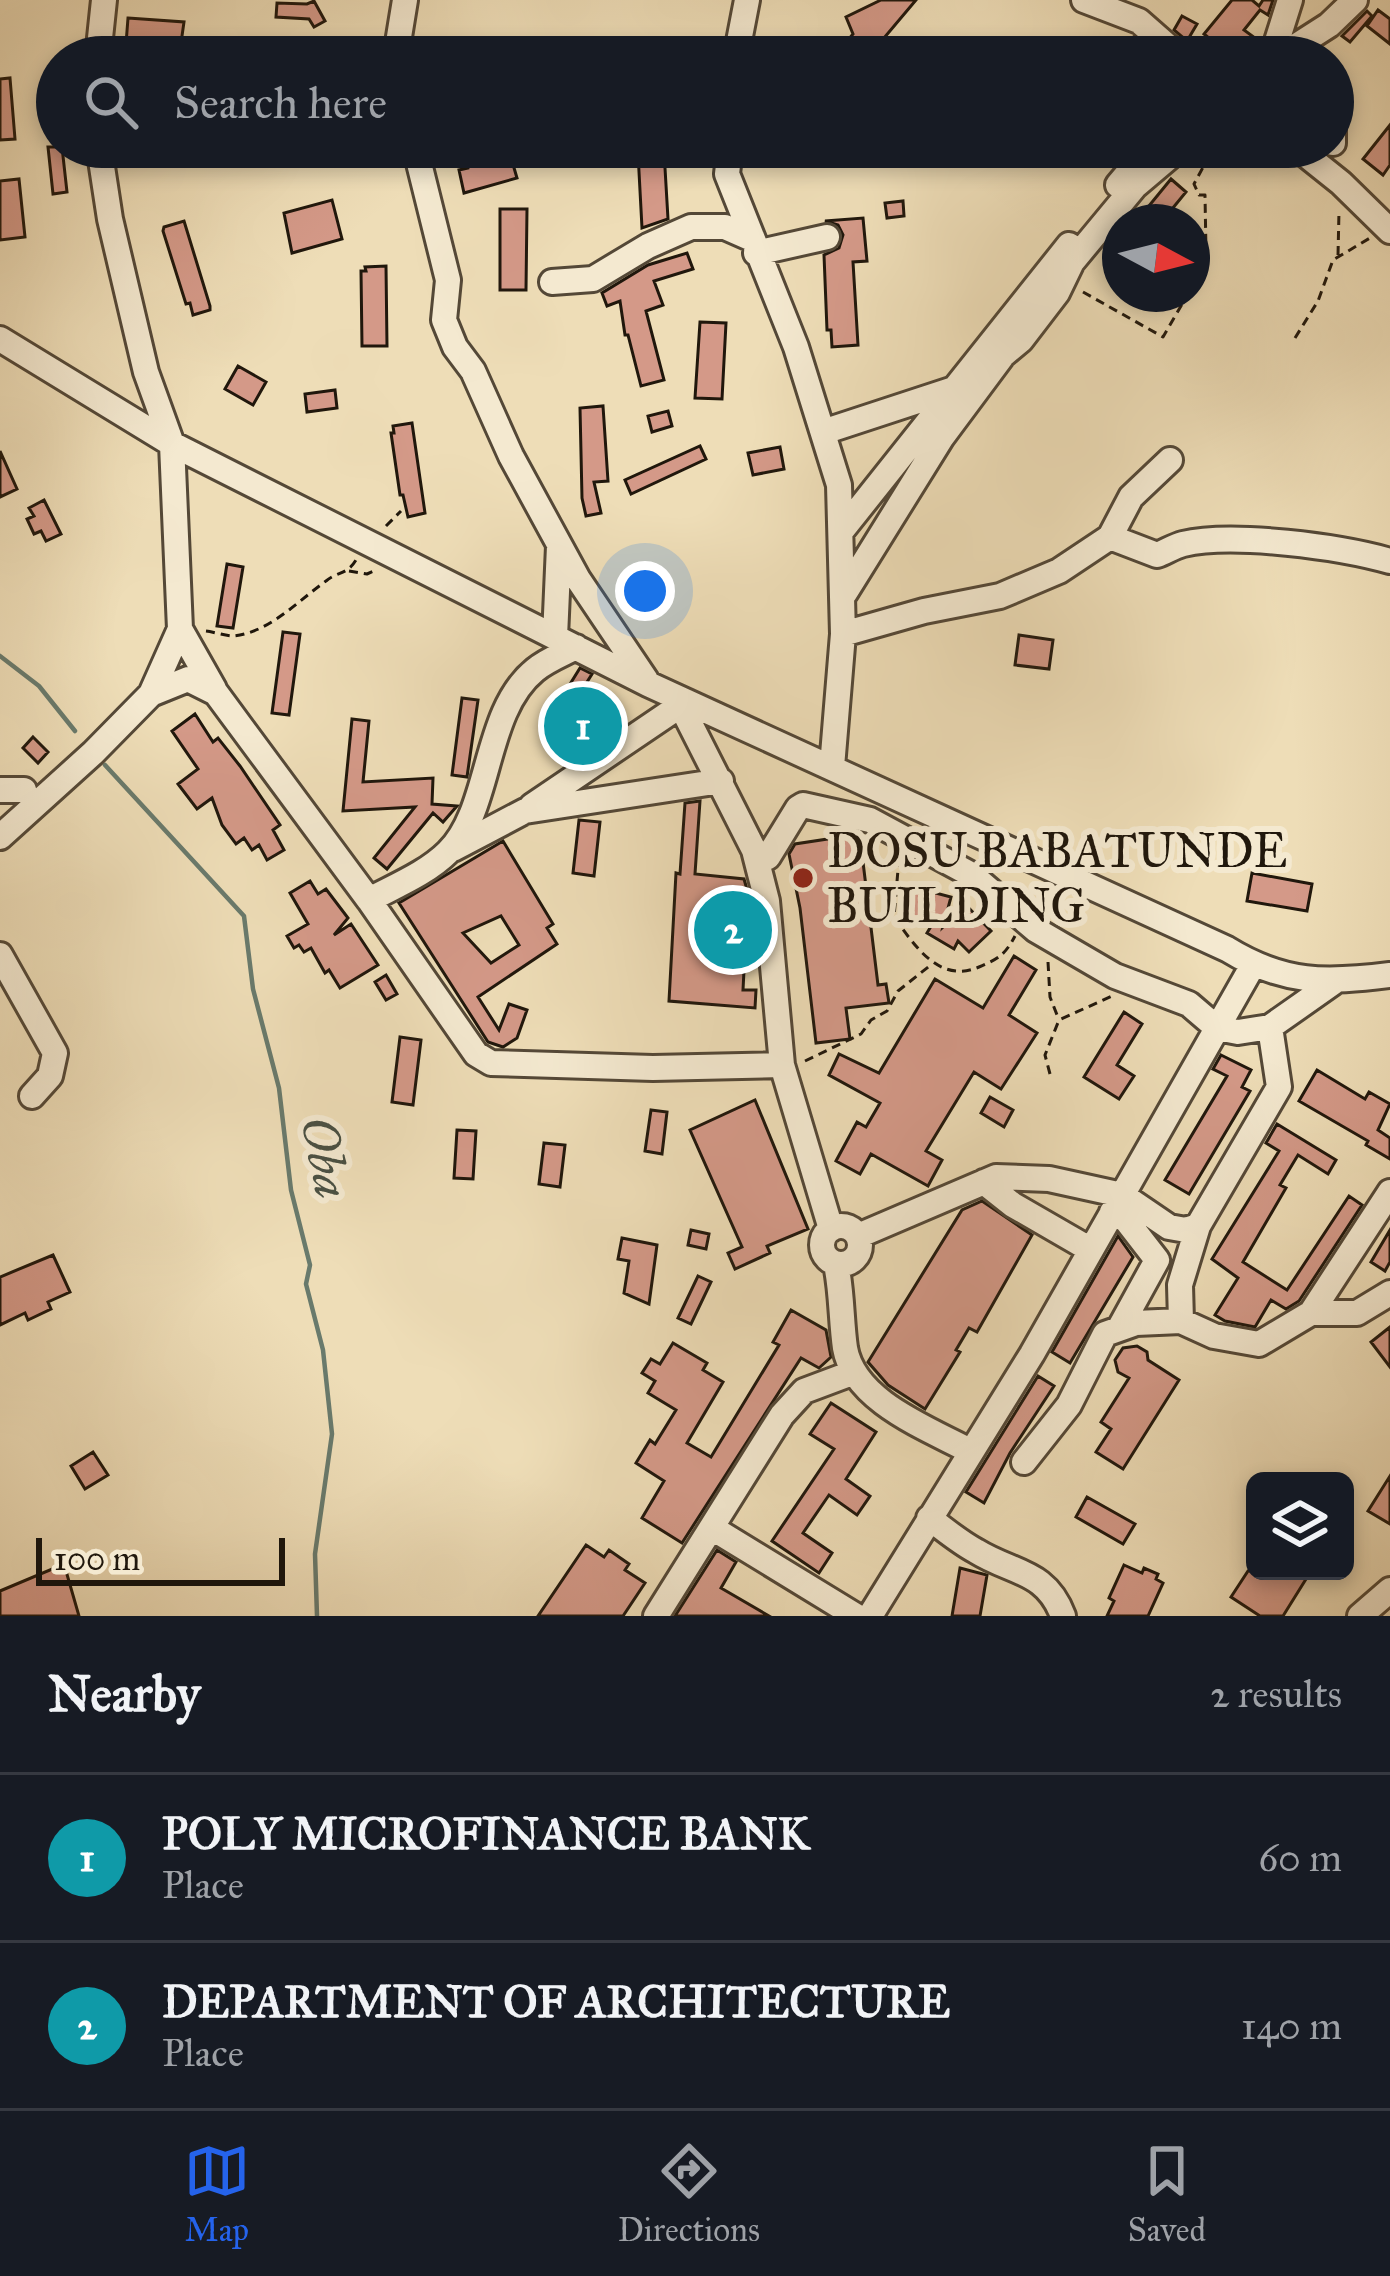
<!DOCTYPE html>
<style>
body{margin:0;font-family:"IM FELL Great Primer",serif;background:#242831;color:#f1f3f6}
.controls{position:absolute;right:36px;bottom:36px;display:grid;overflow:hidden;border-radius:18px;box-shadow:0 6px 18px #0003}
.controls button{width:108px;height:108px;display:grid;place-items:center;padding:0;border:0;border-bottom:3px solid #363941;background:#171b24;color:#f1f3f6;font:60px sans-serif}
.compass{position:absolute;left:1102px;top:204px;width:108px;height:108px;border-radius:50%;background:#171b24;box-shadow:0 6px 18px #0003;rotate:97deg}
.scale{position:absolute;left:36px;bottom:30px;width:249px;box-sizing:border-box;padding-left:12px;border:6px solid #20170c;border-top:0;font-size:33px;line-height:42px;white-space:nowrap;color:#20170c;-webkit-text-stroke:9px #f4e9d0;paint-order:stroke}
.you{position:absolute;left:645px;top:591px;width:42px;height:42px;margin:-30px;border:9px solid #fff;border-radius:50%;background:#1a73e8;box-shadow:0 0 0 18px #1a73e833}
.badge{display:grid;place-items:center;width:78px;height:78px;border-radius:50%;background:#2563eb;color:#fff;font-size:39px;font-weight:700}
.pin{position:absolute;translate:-50% -50%;border:6px solid #fff;box-shadow:0 3px 12px #0006}
.list{margin:0;padding:0;list-style:none}
h2{display:flex;justify-content:space-between;align-items:center;height:156px;margin:0;padding:0 48px;font-size:51px}
h2 small{font-size:39px;font-weight:400;color:#9ea1a6}
.list li{display:grid;grid-template-columns:78px 1fr auto;gap:36px;align-items:center;box-sizing:border-box;height:168px;padding:0 48px;border-top:3px solid #363941}
.list b{display:block;font-size:45px;white-space:nowrap}
.list p{margin:0;font-size:39px;white-space:nowrap;color:#9ea1a6}
.list em{font-size:39px;font-style:normal;color:#9ea1a6}
.icon{flex:none;width:66px;height:66px;fill:none;stroke:currentColor;stroke-width:2;stroke-linecap:round;stroke-linejoin:round}
.map{position:relative;flex:none;width:1390px;height:1616px;overflow:hidden}
.search{position:absolute;background:#171b24;box-shadow:0 6px 18px #0003;left:36px;right:36px;top:36px;height:132px;display:flex;align-items:center;gap:30px;box-sizing:border-box;padding:0 42px;border-radius:66px;color:#9ea1a6;font-size:45px}
.sheet{height:492px;background:#171b24}
nav{display:flex;justify-content:space-around;align-items:center;box-sizing:border-box;height:168px;border-top:3px solid #363941;background:#171b24;font-size:33px;color:#9ea1a6}
nav a{display:grid;justify-items:center;gap:6px}
nav .on{color:#2563eb}
.map>svg:first-child{display:block}
.lines{fill:none;stroke-linecap:round;stroke-linejoin:round}
.stream{stroke:#697a6c;stroke-width:4.5}
.building{fill:#d49988;stroke:#20170c;stroke-width:3;fill-rule:evenodd}
.minor-casing{stroke:#544837;stroke-width:30}
.path{stroke:#20170c;stroke-width:3;stroke-dasharray:9 6;stroke-linecap:butt}
.minor{stroke:#f4e9d0;stroke-width:24}
.poi-dot{fill:#8f2418;stroke:#f4e9d0;stroke-width:4.5}
.labels{text-anchor:middle;dominant-baseline:central;stroke-width:12;stroke-linejoin:round;paint-order:stroke}
.poi-label{font-size:48px;fill:#20170c;stroke:#f4e9d0;text-anchor:start}
.water-label{font-size:51px;font-style:italic;fill:#4a5144;stroke:#f4e9d0}
</style>
<div class="map">
<svg width="1390" height="1616" viewBox="0 0 1390 1616">
<rect width="100%" height="100%" fill="#eeddb7"/>
<filter id="stains"><feTurbulence type="fractalNoise" baseFrequency=".00167" numOctaves="4"/><feColorMatrix values="0 0 0 0 .2 0 0 0 0 .09 0 0 0 0 .02 0 0 0 .5 -.17"/></filter>
<radialGradient id="worn" r=".72"><stop offset=".6" stop-color="#630" stop-opacity="0"/><stop offset="1" stop-color="#630" stop-opacity=".3"/></radialGradient>
<g class="lines">
<!-- stream -->
<path class="stream" d="M0,656L39,686L75,731
M105,765L244,916L253,989L279,1088L291,1190L310,1265L306,1284L323,1350L332,1434L315,1554L317,1616"/>
</g>
<!-- building -->
<path class="building" d="M881,0H916L868,57H843L849,50L844,45L853,34L846,17Z
M1232,0H1252L1259,6L1263,0H1273L1268,15L1260,10L1244,30L1255,38L1240,57H1232L1204,34Z
M314,1L325,21L314,27L309,19L276,17L277,3L307,4Z
M1378,10L1390,19V44L1367,26Z
M1367,11L1372,16L1350,42L1342,36Z
M1182,16L1197,24L1187,41L1174,30Z
M128,18L184,22L179,57H125Z
M629,39L648,41L646,57H626Z
M10,78L15,139L0,140V79Z
M1390,125V165L1383,175L1363,159Z
M48,147H62L67,192L53,194Z
M156,147H181L179,165L154,162Z
M471,147H498L496,166L512,161L517,178L464,193L459,170L468,168Z
M664,151L668,219L642,228L638,153Z
M19,179L25,237L0,240V181Z
M1171,179L1186,192L1163,220L1148,207Z
M332,200L342,239L292,253L284,213Z
M903,201L904,216L887,218L885,203Z
M500,209H527L526,290H500Z
M863,218L867,261L853,262L858,345L832,347L831,330H827L824,255L839,248L843,235L838,225L825,221Z
M184,221L210,306V310L193,315L190,303L186,304L163,231L164,227Z
M687,253L693,269L654,281L663,305L646,311L664,380L641,386L628,335H625L620,301L607,306L602,293L648,265Z
M386,266L387,346H362L361,271H366L365,267Z
M700,322L726,323L722,399L695,398Z
M238,366L266,382L253,405L225,389Z
M335,390L337,408L307,412L305,394Z
M603,406L608,481L594,482L601,513L586,516L582,498L580,408Z
M668,411L672,426L652,432L648,416Z
M412,423L425,513L408,517L403,495H400L391,433H394L393,426Z
M700,446L706,459L631,494L625,480Z
M780,447L784,469L753,475L748,453Z
M0,451L17,489L0,497Z
M44,500L61,534L46,541L41,531L34,534L27,519L34,516L29,508Z
M227,564L243,567L233,628L217,626Z
M283,632L300,634L289,715L272,713Z
M1019,635L1053,640L1049,669L1015,665Z
M580,668L592,674L577,698L567,689Z
M567,692L615,730L585,750L549,722L553,718L549,714Z
M462,698L478,700L467,777L452,775Z
M195,714L213,742L218,738L240,766L280,825L273,830L284,850L267,860L259,845L252,850L244,838L236,844L222,825L212,798L197,809L178,784L198,769L172,731Z
M352,719L369,721L363,782L433,778L432,804L457,806L443,822L433,813L387,869L374,858L415,807L343,811Z
M33,737L48,752L38,763L23,748Z
M700,801L695,874L744,879L748,893L743,990H756L755,1008L669,1001L676,873L680,874L685,803Z
M579,820L600,822L594,876L573,873Z
M854,835L858,862H863L878,985L886,984L889,1003L846,1008L850,1039L816,1043L800,908L789,854L795,844Z
M503,841L553,924L547,928L557,944L478,997L499,1030L509,1004L527,1010L517,1038L503,1047L488,1042L399,903ZM501,916L519,945L491,963L463,933Z
M1252,873L1312,884L1307,911L1247,901Z
M310,881L318,894L326,889L348,918L334,935L351,924L378,965L340,988L329,970L325,973L311,948L304,952L299,945L294,948L287,936L308,924L290,893Z
M913,887L951,897L943,927L966,905L991,931L969,952L958,941L954,949L927,933L933,923L905,916Z
M1014,956L1036,970L1009,1015L1037,1033L1001,1089L974,1072L926,1151L942,1160L928,1186L871,1154L860,1174L836,1161L857,1122L866,1127L880,1103L829,1075L839,1054L879,1073L935,979L983,1008Z
M386,975L397,994L386,1000L375,982Z
M1124,1012L1142,1024L1117,1065L1134,1076L1119,1099L1084,1077Z
M400,1037L421,1040L413,1105L392,1102Z
M1221,1055L1251,1070L1242,1087L1250,1091L1189,1194L1165,1180L1227,1076L1213,1069Z
M1317,1070L1365,1099L1369,1092L1390,1104L1378,1130L1390,1138V1159L1366,1145L1368,1141L1299,1101Z
M990,1097L1013,1110L1004,1127L981,1113Z
M755,1100L808,1229L767,1246L770,1253L735,1269L728,1253L742,1247L690,1130Z
M651,1110L667,1112L662,1154L645,1151Z
M1277,1124L1336,1160L1328,1174L1298,1155L1280,1185L1286,1188L1243,1262L1287,1290L1349,1196L1362,1205L1299,1301L1286,1309L1271,1300L1255,1327L1225,1321L1215,1315L1238,1278L1212,1259L1279,1151L1266,1143Z
M457,1130L476,1131L473,1179L454,1178Z
M544,1143L565,1145L560,1187L539,1184Z
M982,1201L1032,1235L977,1332L969,1328L956,1350L960,1352L925,1409L888,1385L868,1362L962,1210Z
M691,1230L709,1234L706,1249L688,1245Z
M1390,1230V1262L1385,1271L1371,1262Z
M1118,1236L1133,1257L1070,1363L1052,1352Z
M622,1238L657,1245L649,1304L624,1293L629,1261L618,1259Z
M53,1255L70,1292L48,1302L51,1309L28,1320L25,1313L0,1325V1277Z
M698,1276L711,1282L691,1324L678,1318Z
M791,1310L826,1330L831,1357L819,1368L801,1358L682,1543L642,1518L664,1481L636,1463L650,1440L655,1444L676,1410L648,1393L655,1381L642,1373L651,1359L660,1364L673,1343L707,1363L703,1370L723,1382L687,1443L711,1457L779,1345L773,1342Z
M1390,1327V1367L1371,1342Z
M1137,1346L1147,1352L1148,1360L1179,1380L1123,1469L1096,1452L1111,1429L1101,1422L1129,1378L1118,1372L1115,1360L1123,1348Z
M1038,1376L1054,1386L1010,1453L984,1503L966,1492Z
M831,1403L876,1432L846,1479L870,1496L857,1515L829,1495L803,1533L832,1553L819,1573L772,1541L834,1449L810,1434Z
M93,1452L108,1475L85,1489L71,1466Z
M1390,1476V1524L1368,1511Z
M1087,1497L1135,1524L1123,1544L1076,1517Z
M586,1545L604,1557L609,1550L629,1564L625,1570L645,1583L623,1616H538Z
M717,1550L736,1562L721,1588L769,1616H675Z
M64,1564L79,1616H0V1591Z
M1124,1565L1142,1573L1144,1568L1158,1574L1156,1579L1163,1583L1148,1616H1107L1114,1601L1109,1598Z
M960,1568L987,1575L980,1616H952Z
M1248,1571H1311L1283,1616H1260L1231,1597Z"/>
<g class="lines">
<defs>
<path id="minor" d="M1084,0L1139,21L1180,57
M98,57L104,0
M400,57L398,43L405,0
M736,57L747,0
M1272,57L1290,0
M1279,57L1329,25L1355,0
M1333,119V143
M415,147L448,280L444,320L455,347L473,371L511,456L578,579L646,680
M730,147L727,174L796,347L839,485L843,634L832,767
M1296,147L1341,183L1390,231
M1118,185L1150,147
M756,253L827,237
M552,282L593,279L648,246L691,227H725L750,238
M0,339L172,444L648,684L1227,949C1284,984 1326,983 1390,975
M823,432L951,390
M843,529L1069,245
M1110,537L1157,555C1165,552 1175,546 1183,544C1233,532 1341,547 1390,561
M845,593L942,437L1003,355L1021,340L1057,293L1072,262L1135,186L1181,147
M180,629L214,689
M843,634L924,611L1000,596L1059,571L1110,537L1131,497L1170,460
M555,637L559,546
M151,694L188,679L216,693L369,900L476,1054L491,1063L653,1068L782,1065
M677,698L754,850L767,901L782,1065L831,1229
M0,790H24
M532,806L681,705
M0,837L93,753L151,694L180,629L172,444L146,372L110,219L99,147
M453,849L525,811L721,781
M757,862L768,857L798,808L803,805L870,820L972,875L1036,930L1115,976L1189,1004L1217,1028L1238,1032L1270,1027L1334,982
M369,900C395,886 427,873 448,852C492,809 483,712 535,670C547,660 563,654 576,647
M0,955L55,1053L50,1076L32,1096
M1270,1027L1279,1087L1198,1226L1180,1285L1181,1321L1214,1336L1259,1344L1311,1313L1390,1192
M984,1182L1013,1205L1091,1250
M1112,1212L1126,1220L1157,1260L1119,1329
M822 1245a19 19 0 1 1 38 0a19 19 0 1 1-38 0Z
M858,1236L996,1177L1049,1179L1122,1195L1169,1227L1186,1230L1198,1226
M836,1264C842,1292 841,1320 845,1348C854,1401 927,1428 970,1451
M1311,1313H1357L1390,1293
M1024,1462L1069,1405L1105,1334L1136,1323L1181,1321
M929,1518C944,1529 959,1542 976,1551C1013,1574 1046,1570 1063,1616
M712,1528L856,1616
M656,1616L782,1415L804,1391L852,1373
M870,1616L1032,1354L1253,965
M1360,1616L1390,1590"/>
</defs>
<!-- minor casing -->
<use href="#minor" class="minor-casing"/>
<!-- path -->
<path class="path" d="M1338,255L1339,211
M1192,285L1206,252L1205,195H1199L1194,184L1214,147
M1083,292L1163,337L1188,294
M1295,338L1318,301L1333,260L1370,238
M386,526L401,511
M349,571L367,574L374,571
M206,631C214,632 226,636 234,636C270,632 299,600 326,581C338,571 347,575 356,560
M899,858L894,917C915,946 939,984 979,967C998,959 1005,955 1015,936
M1048,962L1050,997L1059,1020
M805,1061L861,1034L871,1020L887,1011L898,991L932,964
M1050,1074L1045,1055L1059,1020L1112,996"/>
<!-- minor -->
<use href="#minor" class="minor"/>
</g>
<!-- markers -->
<circle class="poi-dot" cx="803" cy="878" r="12"/>
<g class="labels">
<!-- poi labels -->
<g class="poi-label">
<text x="827" y="850">DOSU BABATUNDE<tspan x="827" dy="55">BUILDING</tspan></text>
</g>
<!-- water labels -->
<g class="water-label">
<text transform="translate(326 1157) rotate(79)">Oba</text>
</g>
</g>
<rect width="100%" height="100%" filter="url(#stains)"/>
<rect width="100%" height="100%" fill="url(#worn)"/>
</svg>
<div class="controls">
<button><svg class="icon" aria-label="layers" viewBox="0 0 24 24"><path d="M12 4l9 5-9 5-9-5zM3 14l9 5 9-5"/></svg></button>
</div>
<svg class="compass" viewBox="-18 -18 36 36"><path d="M0-13l5 13h-10z" fill="#e53935"/><path d="M0 13l5-13h-10z" fill="#9ea1a6"/></svg>
<div class="scale">100 m</div>
<div class="you"></div>
<div class="pin badge" style="left:583px;top:726px;background:#0f9aa8">1</div>
<div class="pin badge" style="left:733px;top:930px;background:#0f9aa8">2</div>
<div class="search"><svg class="icon" aria-label="search" viewBox="0 0 24 24"><circle cx="10" cy="10" r="6"/><path d="M15 15l6 6"/></svg>Search here</div>
</div>
<section class="sheet">
<h2>Nearby<small>2 results</small></h2>
<ul class="list">
<li><span class="badge" style="background:#0f9aa8">1</span><div><b>POLY MICROFINANCE BANK</b><p>Place</p></div><em>60 m</em></li>
<li><span class="badge" style="background:#0f9aa8">2</span><div><b>DEPARTMENT OF ARCHITECTURE</b><p>Place</p></div><em>140 m</em></li>
</ul>
</section>
<nav>
<a class="on"><svg class="icon" aria-label="map" viewBox="0 0 24 24"><path d="M3 6l6-2 6 2 6-2v14l-6 2-6-2-6 2zM9 4v14M15 6v14"/></svg>Map</a>
<a><svg class="icon" aria-label="directions" viewBox="0 0 24 24"><path d="M12 3l9 9-9 9-9-9zM9 14v-3h6M13 9l2 2-2 2"/></svg>Directions</a>
<a><svg class="icon" aria-label="saved" viewBox="0 0 24 24"><path d="M7 4h10v16l-5-4-5 4z"/></svg>Saved</a>
</nav>
